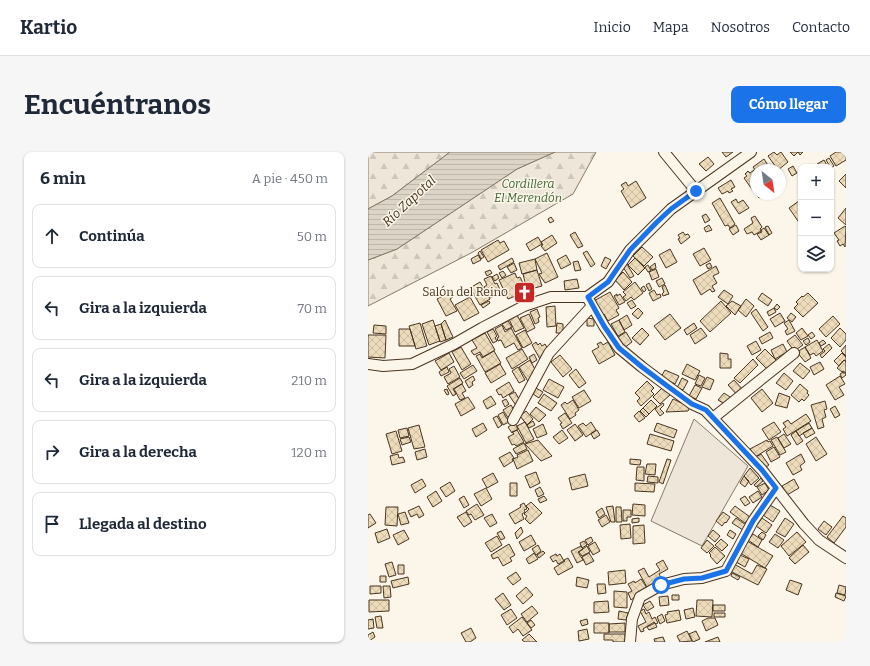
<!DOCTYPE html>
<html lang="es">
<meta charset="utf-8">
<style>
body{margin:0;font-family:Bitter,serif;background:#f6f6f7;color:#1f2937}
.controls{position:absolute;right:12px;top:12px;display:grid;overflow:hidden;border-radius:8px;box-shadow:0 1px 3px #0004}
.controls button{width:36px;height:36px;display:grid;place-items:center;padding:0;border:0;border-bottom:1px solid #e0e1e3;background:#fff;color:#1f2937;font:20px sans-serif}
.compass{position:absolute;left:382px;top:12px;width:36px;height:36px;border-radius:50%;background:#fff;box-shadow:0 1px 3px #0004;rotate:150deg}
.stop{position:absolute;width:12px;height:12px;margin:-9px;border:3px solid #1a73e8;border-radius:50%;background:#fff}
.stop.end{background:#1a73e8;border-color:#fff;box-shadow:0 1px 4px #0008}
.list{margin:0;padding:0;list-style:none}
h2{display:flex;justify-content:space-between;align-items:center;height:52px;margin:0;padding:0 16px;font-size:17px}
h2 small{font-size:13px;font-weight:400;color:#747a83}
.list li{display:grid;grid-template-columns:26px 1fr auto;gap:12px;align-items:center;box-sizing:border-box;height:64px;margin:0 8px 8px;padding:0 8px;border:1px solid #e0e1e3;border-radius:8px}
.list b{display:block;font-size:15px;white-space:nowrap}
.list em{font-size:13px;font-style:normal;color:#747a83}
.icon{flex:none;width:22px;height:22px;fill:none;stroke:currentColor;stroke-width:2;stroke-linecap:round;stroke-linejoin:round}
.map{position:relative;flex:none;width:478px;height:490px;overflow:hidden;border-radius:8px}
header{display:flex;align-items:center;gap:24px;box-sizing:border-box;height:56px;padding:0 20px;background:#fff;border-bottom:1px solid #e0e1e3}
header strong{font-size:19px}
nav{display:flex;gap:22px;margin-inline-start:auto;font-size:14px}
.intro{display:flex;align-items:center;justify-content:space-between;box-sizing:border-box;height:96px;padding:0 24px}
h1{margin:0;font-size:28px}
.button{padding:10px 18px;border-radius:8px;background:#1a73e8;color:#fff;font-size:14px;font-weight:700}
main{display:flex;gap:24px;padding:0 24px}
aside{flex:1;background:#fff;border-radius:8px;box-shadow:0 1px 3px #0004}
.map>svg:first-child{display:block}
.forest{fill:url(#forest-firs);stroke:#887966}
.garden{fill:#ede6d9;stroke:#887966}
.water{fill:url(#water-rules);stroke:#887966}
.building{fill:url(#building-cross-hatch);stroke:#4a3520}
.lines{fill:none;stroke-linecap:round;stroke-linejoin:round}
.minor-casing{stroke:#4a3520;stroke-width:12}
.minor{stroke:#fbf6e9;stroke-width:10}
.route{stroke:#1a73e8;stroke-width:5}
.labels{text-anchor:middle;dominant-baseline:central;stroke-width:3;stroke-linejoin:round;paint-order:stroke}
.park-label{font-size:12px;font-style:italic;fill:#436837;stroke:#fbf6e9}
.poi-label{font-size:12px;fill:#4a3520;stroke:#fbf6e9;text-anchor:end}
.water-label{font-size:13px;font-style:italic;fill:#4a3520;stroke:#fbf6e9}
</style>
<header>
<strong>Kartio</strong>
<nav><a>Inicio</a><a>Mapa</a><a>Nosotros</a><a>Contacto</a></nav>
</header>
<div class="intro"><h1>Encuéntranos</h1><a class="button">Cómo llegar</a></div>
<main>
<aside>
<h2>6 min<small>A pie · 450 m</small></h2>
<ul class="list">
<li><svg class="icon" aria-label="ahead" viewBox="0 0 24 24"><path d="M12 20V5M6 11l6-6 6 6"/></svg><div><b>Continúa</b></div><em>50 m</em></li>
<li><svg class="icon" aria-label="left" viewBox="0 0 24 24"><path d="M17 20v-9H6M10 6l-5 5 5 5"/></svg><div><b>Gira a la izquierda</b></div><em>70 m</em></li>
<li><svg class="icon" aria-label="left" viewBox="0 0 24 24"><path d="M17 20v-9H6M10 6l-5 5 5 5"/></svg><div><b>Gira a la izquierda</b></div><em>210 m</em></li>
<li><svg class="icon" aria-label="right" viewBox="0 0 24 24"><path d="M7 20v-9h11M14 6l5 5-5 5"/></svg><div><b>Gira a la derecha</b></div><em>120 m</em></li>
<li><svg class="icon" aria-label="arrive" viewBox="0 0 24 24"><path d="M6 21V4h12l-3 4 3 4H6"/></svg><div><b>Llegada al destino</b></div></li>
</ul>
</aside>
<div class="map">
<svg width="478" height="490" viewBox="0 0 478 490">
<defs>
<pattern id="forest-firs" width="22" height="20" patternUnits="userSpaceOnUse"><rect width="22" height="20" fill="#ede6d9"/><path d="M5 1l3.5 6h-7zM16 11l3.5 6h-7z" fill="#cdc6ba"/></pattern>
<pattern id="water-rules" width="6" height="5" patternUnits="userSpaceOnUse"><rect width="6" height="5" fill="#dcd4c6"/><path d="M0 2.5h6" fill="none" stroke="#beb7aa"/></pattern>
<pattern id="building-cross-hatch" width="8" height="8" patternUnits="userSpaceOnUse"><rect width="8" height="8" fill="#ecdcbc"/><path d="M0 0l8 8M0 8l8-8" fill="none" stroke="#ccbda1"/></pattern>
</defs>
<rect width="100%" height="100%" fill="#fbf6e9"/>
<!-- forest -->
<path class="forest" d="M0,0H82L24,44L0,57Z
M187,0H228L205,42L103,101L0,154V108L29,97L149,17Z"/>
<!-- garden -->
<path class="garden" d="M326,267L380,314L334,394L283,369Z"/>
<!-- water -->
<path class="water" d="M82,0H187L149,17L29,97L0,108V57L24,44Z"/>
<!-- building -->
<path class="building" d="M354,0H365L358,5Z
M406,0L409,3L413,0L420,10L410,18L400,4Z
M422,0H435L432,3L430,0L426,4Z
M468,0H477L478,2V8L468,14L462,4Z
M340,5L346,12L338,19L331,12Z
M461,6L466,14L463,16L458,8Z
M396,7L403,18L388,19L385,15Z
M456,8L460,15H450L449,12Z
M425,14L429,21L424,24L420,17Z
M386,18L388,21V38L386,40L376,26L379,24L377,22L380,19L382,21Z
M478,22V36L471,29Z
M363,28L367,35L363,37L365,39L361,41L360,39L354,42L350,36Z
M268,29L278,46L263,56L253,39L256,37L253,33L258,30L260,34Z
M388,42H397L391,46Z
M352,46L367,72L362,76L360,73L357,74L344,51Z
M368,47L370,51L375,48L381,56L371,62L363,50Z
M431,49L433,52V72H432L421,56Z
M478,56V73L470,66Z
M338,62L342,68L337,71L334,64Z
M387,64L394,75L392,77L393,79L386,83L384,80L379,82L376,77L385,71L383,66Z
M183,65L186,69L182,71L180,67Z
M341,73L344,78L338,80L336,76Z
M368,73L371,79L365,83L361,77Z
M400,74L404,81L401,83L397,75Z
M477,74L478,75L477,95L475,92L472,94L469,89L471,88L466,81Z
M396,76L401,83L393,88L389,82L394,80L393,78Z
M207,80L215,94L210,96L202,83Z
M315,80L317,83L320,82L322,85L313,92L310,87L312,86L310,83Z
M184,83L189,91L177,99L173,94L175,93L173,90Z
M170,85L174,92L162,99L158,92Z
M130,88L132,91L136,89L141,98L120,110L113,98Z
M274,95L285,105L276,114L265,104Z
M336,96L343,108L332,114L325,102Z
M302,97L309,110L298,116L291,103Z
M112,99L116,105L113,107L110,101Z
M219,99L227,112L223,115L215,101Z
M179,101L190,125L177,131L171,122L174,121L167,107Z
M110,103L113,108L105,112L103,107Z
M198,103L203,112L193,117L189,108Z
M237,105L243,108L238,117L233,114Z
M144,106L146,110L132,118L130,114Z
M267,106L277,116L270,123L260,113Z
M167,107L169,118L154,122L151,111Z
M210,109L213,118L207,119L205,110Z
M146,111L149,118L143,121L139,115Z
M287,111L288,116L284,118L282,115Z
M342,111L344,115L340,117L338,113Z
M259,112L266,124L262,126L255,115Z
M280,113L283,119L280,120L277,115Z
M348,114L351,121L345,124L349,131L344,134L347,139L344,140L342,137L333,143L325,128Z
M288,117L291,125L284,128L281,120Z
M122,118L124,121L119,124L117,120Z
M169,118L174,134L159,138L155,122Z
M135,119L138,123L134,126L131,121Z
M255,120L264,130L256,138L247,128Z
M147,121L149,126L152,125L155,131L152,132L155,141L140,147L131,128Z
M129,122L131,126L127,129L124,125Z
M123,124L127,132L129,131L133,140L122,146L116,135L119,133L116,127Z
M294,126L297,132L291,135L288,129Z
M209,127L211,136L197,138L196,129Z
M112,130L122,147L112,153L102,136Z
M267,130L275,141L266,148L263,145L258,149L255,145L258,143L255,140Z
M281,131L284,137L281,139L278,133Z
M297,133L301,142L295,144L294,142L296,140L294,135Z
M276,134L278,138L276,140L273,136Z
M286,138L289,143L292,142L293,145L285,149L281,141Z
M356,138L365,144L360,152L350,145Z
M82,140L85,145L82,147L89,159L78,164L69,147Z
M242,140L251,156L248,158L251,163L240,169L236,162L233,164L224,150Z
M394,141L404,148L400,154L390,147Z
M440,141L450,151L435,165L426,156L430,152L428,150L434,144L435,145Z
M249,142V144L252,142L257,150L251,153L246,144Z
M102,145L111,161L96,169L87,153Z
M378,147L386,154L378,165L370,158Z
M264,148L268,154L263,157L259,151Z
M121,149L122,151L115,156L113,153Z
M353,149L363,161L342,180L332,169Z
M364,149L373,154L367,163L358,154Z
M409,152L412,155L409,158L406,156Z
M187,154L188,174L179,175L178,155Z
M270,156L275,161L270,167L264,162Z
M406,156L408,160L401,164L399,160Z
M169,157L172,165L170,166L171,170L167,172L162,160Z
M388,157L400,175L395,179L383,161Z
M412,161L417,169L407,175L402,167Z
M423,161L428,165L424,170L419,166Z
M161,162L167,176L159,180L152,166Z
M302,162L313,176L297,188L286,174Z
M149,163L156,176L147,180L141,167Z
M259,163L264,173L256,178L251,168Z
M465,164L472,172L458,185L451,177Z
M219,166L226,167V174H219Z
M65,168L72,189L61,193L54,172Z
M77,168L85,185L78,188L73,172Z
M251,168L257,180L250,184L243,172Z
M421,168L427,179L419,183L417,179L420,177L416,171Z
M140,169L144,175L138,178L134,172Z
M52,171L59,194L48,197L41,174Z
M189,171L195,172V181H188Z
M326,171L329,176L319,183L316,178Z
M73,172L78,188L72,190L67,174Z
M6,173L18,174V182L5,181Z
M134,173L137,180L143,176L154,196L150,198L146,191L137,196L133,188L130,189L129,186L131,185L127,177Z
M274,176L281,183L272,193L264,186Z
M333,176L339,184L327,192L322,183Z
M434,176L440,184L433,188L428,181Z
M472,176L478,182V188L472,195L463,186Z
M31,177H42L47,194H31Z
M125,177L129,184L127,186L129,189L125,191L119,180Z
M157,178L164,191L155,196L148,183Z
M258,180L264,190L256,196L249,186Z
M402,180L405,186L394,192L391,186Z
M444,180L447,184L443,187L440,183Z
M117,181L127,198L115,205L112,200L106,203L103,199L109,196L104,188Z
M0,183H18L17,206L0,205Z
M427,183L435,193L426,199L419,189Z
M440,186L442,190L438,193L435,189Z
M449,188L455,199L448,204L446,201L442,203L437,195Z
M455,188L458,191L453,194L451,191Z
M388,189L393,198L384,203L379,194Z
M168,190L170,193L172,191L174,194L177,192L182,201L172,207L164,193Z
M233,190L235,193L240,190L247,203L231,212L224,199L231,195L229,192Z
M415,192L419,200L407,207L403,198Z
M461,192L464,196L454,206L452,203L457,199L455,197Z
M478,193V204L473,199Z
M93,195L103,212L94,218L84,200Z
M437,195L443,206L437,210L429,200Z
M154,197L160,207L144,217L138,206Z
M397,197L410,210L401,219L388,206Z
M126,199L133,211L117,220L108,204L112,202L114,206Z
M81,201L86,210L73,218L67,209Z
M352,201L360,202V207H363V216H352Z
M474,201L478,205V209L476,208L471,214L466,209Z
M166,202L169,208L164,211L161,205Z
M192,203L204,217L195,225L183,210Z
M385,207L390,213L372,231L366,226Z
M162,208L171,225L161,231L151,215Z
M476,208L478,210V221L475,219L474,220L469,216Z
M452,210L456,217L446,223L442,215Z
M432,211L442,219L435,227L425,219Z
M132,212L138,222L123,231L117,221Z
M319,212L332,219L327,228L314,222Z
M105,213L109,219L96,227L92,221Z
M86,214L92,225L80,232L76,225L83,221L81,217Z
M79,215L81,220L73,224L71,220Z
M150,215L157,228L151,231L144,219Z
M208,217L218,231L211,236L201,223Z
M297,218L311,224L307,232L293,225Z
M475,220V221H477L478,223L474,226L472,222Z
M416,221L425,229L418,238L408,231Z
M331,223L337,226L333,234L327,232Z
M105,224L107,228L104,230L105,233L101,236L97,229Z
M472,224L477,232L471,235L476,243L467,248L458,233Z
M339,225L346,228L342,238L334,235Z
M92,226L95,231L85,237L88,242L85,244L79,234Z
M314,226L320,229L315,238L309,236Z
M181,227L196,235L190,246L175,238Z
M366,228L377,240L371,245L360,233Z
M279,229L286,236L283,239L286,242L273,254L269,249L272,246L267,241Z
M141,230L146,239L135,246L133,242L131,243L128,238Z
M94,232L98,239L94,241L97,246L92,248L86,237Z
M432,232L440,239L439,241L441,243L436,249L434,247L431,250L423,243Z
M327,233L334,236L328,247L321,244Z
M295,235L302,243L292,252L285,245Z
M168,236L175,240L171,246L165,242Z
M79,237L81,242L79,243L76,238Z
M394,237L405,251L394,260L383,246Z
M216,238L223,249L211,256L204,245Z
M147,240L154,252L151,258L141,243Z
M356,241L365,247L360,254L350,248Z
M411,241L422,245L419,256L407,253Z
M176,242L189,251L183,259L170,251Z
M123,244L128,252L119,257L115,249Z
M100,245L107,256L93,264L87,252Z
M138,247L141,252L137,255L134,249Z
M305,247L322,255L320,259L298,260Z
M205,248L211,258L207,261L208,263L202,267L193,253L197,250L199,252Z
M283,248L289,254L281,262L275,256Z
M457,249L459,257L456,258L458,265L454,267L456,275L450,277L443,253Z
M295,251L296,253L292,257L296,261L292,264L287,257Z
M143,253L148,261L143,270L135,258Z
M467,254L472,263L467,266L462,257Z
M168,255L178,263L171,270L162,262Z
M275,256L281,262L278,265L272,259Z
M158,259L165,267L159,273L152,264Z
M271,259L277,266L271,270L266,264Z
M135,260L141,270L135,273L130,263Z
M197,261L204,271L195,277L192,272L194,271L190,266Z
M438,262L443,269L419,284L415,277L418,275L415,271L420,268L423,272Z
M129,264L134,273L130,276L125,266Z
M165,269L167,273L161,276L159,273Z
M157,270L166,287L158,291L149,274Z
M223,270L228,278L218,285L210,274L215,271L218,274Z
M406,270L413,280L401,288L394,277Z
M115,271L119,278L108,285L104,277Z
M147,271L150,277L144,281L140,275Z
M289,271L309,278L306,286L286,279Z
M441,271L444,276L431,284L428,279Z
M175,272L179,282L169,286L165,277Z
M207,272L215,283L207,289L199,278Z
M51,273L57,295L46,297L40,276Z
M39,276L41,284L32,286L30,278Z
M444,276L447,281L438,286L435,281Z
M149,278L156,290L148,294L146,292L144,293L140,285L146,282L144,280Z
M194,278L200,286L191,292L185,285Z
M229,278L232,283L226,287L223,282Z
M28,279L34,299L24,302L18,282Z
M428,279L435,289L429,293L423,283Z
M282,282L306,289L303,299L279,292Z
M416,282L423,292L416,296L410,286Z
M41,285L43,290L34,293L32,287Z
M409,285L418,300L412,303L403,288Z
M448,285L459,302L448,309L438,292Z
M170,288L184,304L173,309L157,292Z
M399,288L400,290L402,289L405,294L387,305L382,297Z
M156,291L159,297L148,302L145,297Z
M406,295L412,305L403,310L398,300Z
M57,297L59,305L49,308L47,300Z
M160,298L165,309L149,317L145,307L150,305L149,303Z
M142,300L146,306L144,307L145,309L136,315L131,306Z
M30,302L31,306L35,305L37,310L24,313L22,304Z
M393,302L401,313L395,317L388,305Z
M433,302L437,310L432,314L434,318L425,323L418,311Z
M262,307L273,308L272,313L262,312Z
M299,307L303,308L295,332L291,330Z
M279,312H288L287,323L277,322Z
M269,315H276V329L268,328Z
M382,316L391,326L383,333L376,324Z
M168,320L172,331L162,336L157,324Z
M125,321L130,330L119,336L114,327Z
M217,322L220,334L204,338L201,326Z
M280,324L290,325V331L279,330Z
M376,324L381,329L377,335L372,331Z
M393,326L395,329L388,335L386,333Z
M54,327L58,334L47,341L43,333Z
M426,327L431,336L419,343L414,334Z
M82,330L87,339L78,345L72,336Z
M142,331H149V344H142Z
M267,331L287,332L286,340L267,339Z
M397,331L401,338L394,343L389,335Z
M172,335L176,342L170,345L167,338Z
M118,336L124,347L113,354L106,342Z
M68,339L74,349L65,355L59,345Z
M390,339L394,345L385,351L381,345Z
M96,344L101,353L96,356L91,347Z
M176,344L179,348L172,351L170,347Z
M377,344L382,351L377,354L372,347Z
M163,350L174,361L162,372L157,367L159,364L156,362L161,357L158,354Z
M156,351L159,357L156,358L157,360L154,362L156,367L147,372L141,362L153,355L152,353Z
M109,352L116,363L107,368L103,362L101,363L98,359Z
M265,352L277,353V364L264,363Z
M402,353L412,359L405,370L395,363Z
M51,354L56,363L51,366L49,362L43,365L40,359Z
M245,354L247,370H243L238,355Z
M367,354L382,365L377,371L362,360Z
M18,355H30L29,374L17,373Z
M248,355H253L254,370H248Z
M234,356L237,362L231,366L228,360Z
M255,358H263V365H259V369H255Z
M37,360L41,371L33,373L30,362Z
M98,360L104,370L96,375L89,365Z
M355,360L362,365L358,371L357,370L354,374L348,369Z
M2,362L8,371L0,376V363Z
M124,362L129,371L122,375L116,366Z
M238,363L242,370L234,375L230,368Z
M475,364L478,366V375L466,391L459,385Z
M271,366V370L264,371V367Z
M368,366L378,373L375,378L364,371Z
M394,366L404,373L398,381L388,374Z
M417,366L426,372L417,385L408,380Z
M456,369L464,375L458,383L450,377Z
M262,372L263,386L253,387L252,373Z
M276,373L277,391L265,392V374Z
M153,375L155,380L149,387L147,381Z
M19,377L22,386L10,391L7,381Z
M36,378L41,387L30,393L25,383Z
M345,378L352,384L347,390L340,384Z
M362,378L368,382L365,387L359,383Z
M133,379L137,386L133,388L129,381Z
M394,380L398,383L395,388L390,384Z
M429,380L438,390L421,404L413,394Z
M385,382L394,388L390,395L380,388Z
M407,382L416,388L410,396L401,390Z
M163,383L168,392L156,399L151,390Z
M129,384L134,393L123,400L117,391Z
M223,385L225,389L220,393L217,388Z
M353,387L360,393L354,399L347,393Z
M339,388L346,394L339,401L333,396Z
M216,389L219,393L214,396L212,391Z
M379,389L405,404L397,416L369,399Z
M227,390L232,399L225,403L220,394Z
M141,392L147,403L142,406L144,409L135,414L130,405L125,407L123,403Z
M170,393L173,399L168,403L164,397Z
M435,393L441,400L427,412L421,406Z
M213,394L215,397L210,400L215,408L209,411L203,399Z
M219,394L222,400L214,404L211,400Z
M347,395L357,404L349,412L342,404L343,403L341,401Z
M175,399L177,401L171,406L169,403Z
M166,401L170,407L161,412L158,407Z
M221,401L226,409L218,413L214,405Z
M188,402L189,404L192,402L196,409L190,412L188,408L185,410L182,405Z
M372,403L381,407L377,415L368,410Z
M200,406L205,415L190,423L186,416L197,409L196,408Z
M295,408L300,417L291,422L295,429L280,437L270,419L276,416L281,425L292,418L288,412Z
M24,410L28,423L21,425L17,412Z
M366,412L384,422L389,413L399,417L390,433L362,419Z
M30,413H36V422H30Z
M257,418L258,431L241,433L240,420Z
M148,420L153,427L145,433L139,426Z
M364,421L372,425L370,428L363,424Z
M12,424H18V430H12Z
M40,425L41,432L25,436L23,429Z
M209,425L221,428L219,436L208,434Z
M273,427L279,436L263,448L260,441L264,439L260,432L266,429L267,431Z
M422,428L434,432L430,443L418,438Z
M229,432H237L238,441L230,442Z
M471,433L478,435L477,443L469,441Z
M2,434H13V441L2,442Z
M15,434H22L23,445L16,446Z
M158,435L165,443L155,452L148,444Z
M246,439L259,440V456L246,455Z
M135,441L143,453L136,458L127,447Z
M468,441L478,444L476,449L467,445Z
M304,443H311V448H304Z
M300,444L301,453L292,454L291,445Z
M1,448H21V459L1,460Z
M329,448H345L344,465L328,464Z
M240,449L241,460L226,461V450Z
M282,449L286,455L279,459L275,453Z
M345,453H357V459H345Z
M164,454L170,461L159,470L153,462Z
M325,456L327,465L318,467L316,458Z
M143,457L149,466L139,473L133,463Z
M276,457L278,462L281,460L284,467L287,465L290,471L288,472L286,470L275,477L276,479L273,480L270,474L278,470L272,459Z
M311,458L313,468L299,471L297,463L300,462L299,460Z
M251,459L260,461L258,468L250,467Z
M346,461H357V465H346Z
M294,462L297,469L292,472L289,465Z
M13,464L15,476H9L7,465Z
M154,465L164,478L155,484L150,477L145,481L141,475Z
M340,466H347L350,473L338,479L334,469Z
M5,467L6,476L0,477V468Z
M219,467L220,472L214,474L212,469Z
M163,468L167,473L163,476L159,471Z
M226,471H241V481H226Z
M257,471V480H241V472Z
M287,471L289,475L281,478L279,475Z
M103,476L108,486L102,490H98L93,481Z
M219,477L221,487L211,489L210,479Z
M319,479L324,489L312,490L309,484Z
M328,479L332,487L325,490L321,482Z
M5,480L7,485L1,489L0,483Z
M161,482L169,490H157L154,488Z
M236,482H257V490H245V488H236Z
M295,485L297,490H287L286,487Z
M350,485L352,490H337Z"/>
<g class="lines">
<defs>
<path id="minor" d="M296,0L328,39
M219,145L236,174L251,196L274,215L298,233L324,252L337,258L394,318L436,372L451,388L478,406
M0,212L15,214L44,212L86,192L114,176L156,154L183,145H219L240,130L262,98L303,57L383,0
M345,266L426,201
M145,268L181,201L224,154
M262,490L264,467L272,445L293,433L316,427L334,426L358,419L385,369L408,336"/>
</defs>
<!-- minor casing -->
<use href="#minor" class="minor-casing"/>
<!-- minor -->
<use href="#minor" class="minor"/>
</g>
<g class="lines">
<!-- route -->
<path class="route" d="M293,433L316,427L334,426L358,419L385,369L408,336L394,318L338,258L324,252L298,233L274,215L251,196L236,174L220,145L240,130L262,98L289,70L303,57L328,39"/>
</g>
<!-- icons -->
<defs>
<symbol id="church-square" viewBox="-11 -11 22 22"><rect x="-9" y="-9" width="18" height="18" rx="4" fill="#c62828" stroke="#fbf6e9"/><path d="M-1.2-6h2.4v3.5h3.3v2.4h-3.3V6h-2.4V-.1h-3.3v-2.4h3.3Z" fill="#fff"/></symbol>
</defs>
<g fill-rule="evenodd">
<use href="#church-square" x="144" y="128" width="25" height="25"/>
</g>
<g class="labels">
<!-- park labels -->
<g class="park-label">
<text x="160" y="32">Cordillera<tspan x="160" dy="14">El Merendón</tspan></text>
</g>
<!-- poi labels -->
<g class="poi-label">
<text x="140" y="140">Salón del Reino</text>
</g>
<!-- water labels -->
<g class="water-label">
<text transform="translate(41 49) rotate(-43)">Río Zapotal</text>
</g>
</g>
</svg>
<div class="controls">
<button>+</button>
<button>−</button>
<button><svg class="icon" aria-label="layers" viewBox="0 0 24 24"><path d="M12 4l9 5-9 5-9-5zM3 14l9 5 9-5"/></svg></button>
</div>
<svg class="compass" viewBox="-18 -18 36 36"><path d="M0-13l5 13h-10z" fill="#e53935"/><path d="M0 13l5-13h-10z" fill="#747a83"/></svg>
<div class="stop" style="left:293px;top:433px"></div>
<div class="stop end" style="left:328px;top:39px"></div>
</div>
</main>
